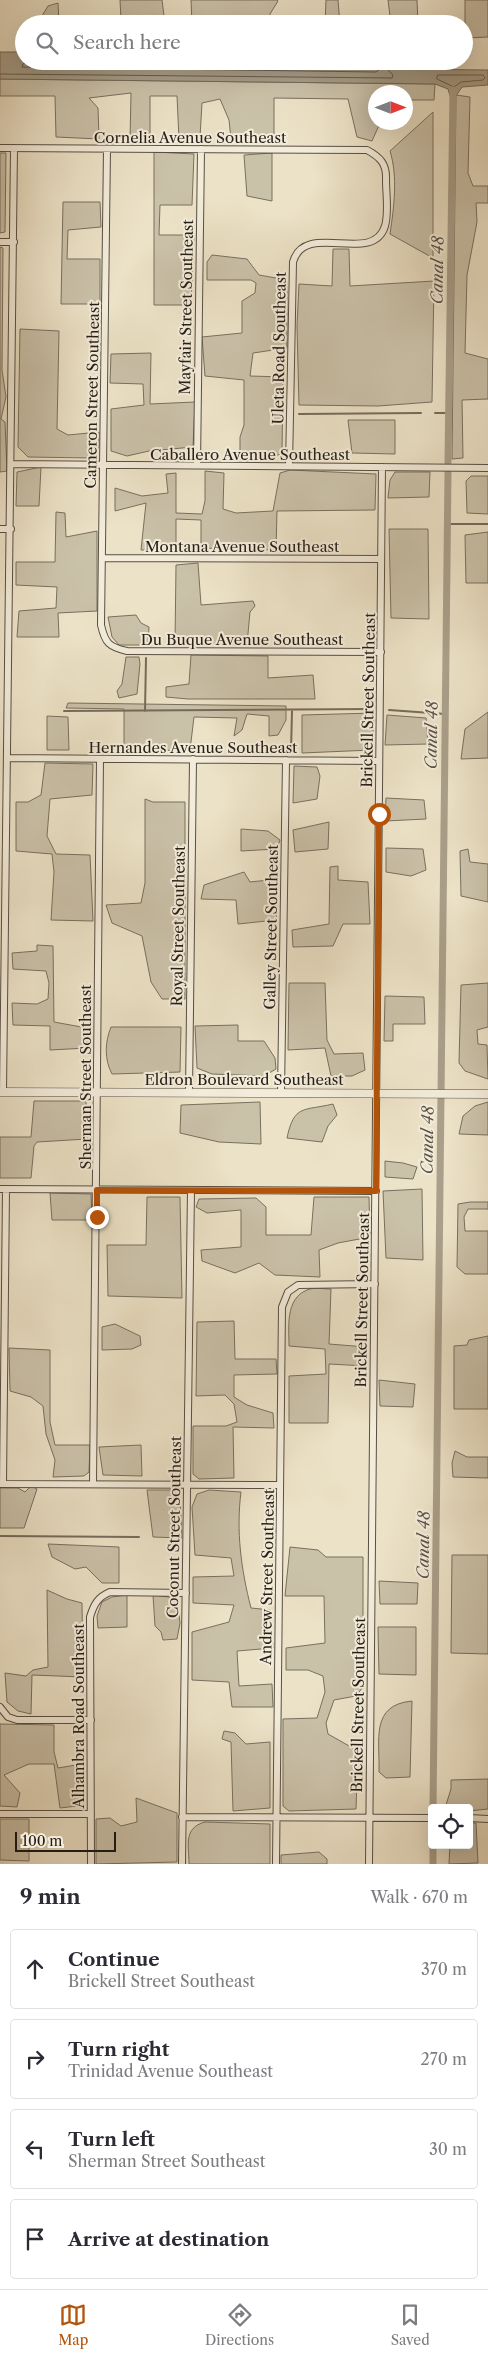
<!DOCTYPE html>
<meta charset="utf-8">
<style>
body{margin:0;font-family:"Libre Caslon Text",serif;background:#f7f7f7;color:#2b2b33}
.controls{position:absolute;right:15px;bottom:15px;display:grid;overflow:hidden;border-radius:5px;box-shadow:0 5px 20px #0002}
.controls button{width:45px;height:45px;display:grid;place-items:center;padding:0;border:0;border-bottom:1px solid #e1e1e2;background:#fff;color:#2b2b33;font:25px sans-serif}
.compass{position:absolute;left:368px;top:85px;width:45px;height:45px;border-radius:50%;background:#fff;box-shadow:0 5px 20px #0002;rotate:90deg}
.scale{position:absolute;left:15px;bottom:12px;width:101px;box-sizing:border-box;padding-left:5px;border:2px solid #261e15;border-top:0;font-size:14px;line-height:18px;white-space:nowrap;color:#261e15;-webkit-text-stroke:4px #f3ecdb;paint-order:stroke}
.stop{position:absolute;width:15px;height:15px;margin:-11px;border:4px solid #b45309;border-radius:50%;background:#fff}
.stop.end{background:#b45309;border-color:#fff;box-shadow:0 1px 5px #0008}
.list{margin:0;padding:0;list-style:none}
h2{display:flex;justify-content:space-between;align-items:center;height:65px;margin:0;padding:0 20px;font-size:21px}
h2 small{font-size:16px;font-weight:400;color:#7c7c81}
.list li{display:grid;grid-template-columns:32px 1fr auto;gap:15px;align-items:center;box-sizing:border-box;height:80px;margin:0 10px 10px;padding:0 10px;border:1px solid #e1e1e2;border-radius:5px}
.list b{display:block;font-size:19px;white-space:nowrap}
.list p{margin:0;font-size:16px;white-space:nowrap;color:#7c7c81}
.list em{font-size:16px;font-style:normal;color:#7c7c81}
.icon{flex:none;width:28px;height:28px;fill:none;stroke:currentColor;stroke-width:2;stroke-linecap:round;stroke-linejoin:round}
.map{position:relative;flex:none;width:488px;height:1864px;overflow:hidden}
.search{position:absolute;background:#fff;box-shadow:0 5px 20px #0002;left:15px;right:15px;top:15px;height:55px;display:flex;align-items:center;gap:12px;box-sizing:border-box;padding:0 18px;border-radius:28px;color:#7c7c81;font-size:19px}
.sheet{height:425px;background:#fff}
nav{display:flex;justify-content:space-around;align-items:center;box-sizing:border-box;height:70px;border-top:1px solid #e1e1e2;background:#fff;font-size:14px;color:#7c7c81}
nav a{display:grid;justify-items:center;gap:2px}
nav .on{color:#b45309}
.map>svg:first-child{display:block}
.green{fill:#cac1a9;stroke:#78705f}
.water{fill:#a99f8a;stroke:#756b5b}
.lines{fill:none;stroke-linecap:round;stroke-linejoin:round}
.shore{stroke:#685e50;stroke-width:1}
.stream{stroke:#756b5b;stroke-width:2}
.canal{stroke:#a99f8a;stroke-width:7}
.minor-casing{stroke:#584f42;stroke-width:8}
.tertiary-casing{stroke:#584f42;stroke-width:9}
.minor{stroke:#f3ecdb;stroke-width:6}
.tertiary{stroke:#f3ecdb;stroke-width:8}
.route{stroke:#b45309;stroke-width:6}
.labels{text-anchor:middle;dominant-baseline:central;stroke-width:4;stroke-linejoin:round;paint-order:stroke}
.street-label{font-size:15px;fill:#261e15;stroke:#f3ecdb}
.water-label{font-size:16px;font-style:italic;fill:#5a5244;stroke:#f3ecdb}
</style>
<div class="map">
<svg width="488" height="1864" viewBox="0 0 488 1864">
<rect width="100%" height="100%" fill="#ece2c7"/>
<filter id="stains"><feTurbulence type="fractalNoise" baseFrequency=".004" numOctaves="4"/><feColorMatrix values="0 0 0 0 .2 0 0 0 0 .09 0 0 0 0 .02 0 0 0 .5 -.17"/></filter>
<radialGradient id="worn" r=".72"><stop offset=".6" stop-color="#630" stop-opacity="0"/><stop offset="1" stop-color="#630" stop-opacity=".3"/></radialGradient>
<!-- green -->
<path class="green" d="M120,0H162L165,24H126L121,20Z
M191,0H277L278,1L270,14L268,24H192Z
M326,0H338L340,24H325Z
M388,0H417L418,24H391Z
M465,0H488V37L465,38Z
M58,3L59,24H43L42,16L48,6Z
M0,79L435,84L434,100H406V92H376V122L380,123L372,141L357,137L348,99L274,98V140L231,139L229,120L220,99L202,103L200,137L179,139L177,96H150V138L130,141L131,93L89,98L98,108L99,139L56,137L55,96H0Z
M456,95L470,97L468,173L473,186H488V203H476L477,222L467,275L465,353L488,359V399L462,400L463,458L452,459Z
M433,112V258L390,234C394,207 398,177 390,151Z
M154,152L194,154L192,205H160L159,235H194L191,305H154Z
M0,153H6L5,232L0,233Z
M272,153V201L247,196L244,155Z
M63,202H100L101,227L68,230L67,259H100V304H61Z
M0,247L3,248L2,370L6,397L1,419L5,422L7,471L0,472Z
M333,249H349L350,286L434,281L432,402L378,406L299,405L297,326L299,284L332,286Z
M212,255L247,259L259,275L287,280V348L253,353L250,376L283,377L282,454L248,462L240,459V437L244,425V380L205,376L202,337L242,333V301L255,293L256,283L251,280H207V262Z
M20,329L59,331L57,429L68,435L99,432V446L93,458L28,457L18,447Z
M151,353L150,404L195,402L193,447L149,451L127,456L111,451V409L144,405L143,384L110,383L111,354Z
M348,420H395V454L352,453Z
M41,467L39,506H16L17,472Z
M290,470L376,474L375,510L277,511L276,550L201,548V520L176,519V551L141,550L146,503L115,511V488L142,496L168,493L166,474L176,473V513L202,514L205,501V471L224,473L223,509L236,513L273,511L280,473Z
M395,472H430L429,497L388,498L390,480Z
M471,476H488V514L467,513L466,481Z
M56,512L65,513L66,537L97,531V611L58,613L59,637H17L19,611L56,608L57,587L16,585V562H55Z
M389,529H428L429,619L391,618Z
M488,532V583H466L465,535Z
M198,563L201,605L253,601L255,606L250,612L247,644L175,643L176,565Z
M136,615L141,623L149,627L148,645H119L112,637L108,617Z
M191,655L268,656V678L313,675L315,699H188L166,697V687L189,684Z
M126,657H139L140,664L137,694L119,698L117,691L122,684Z
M68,703L286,706V720L278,735L269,736V716L247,714L242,730L234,736L237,718L194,717L190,750L124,751V709L66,708Z
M488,712V758L461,759L465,729Z
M374,713L372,750L302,753V715Z
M387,715L426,718L428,744L385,745Z
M47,716L68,717L69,750H47Z
M45,763L93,764L92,795L50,799L47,836L56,854L90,855L93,921L51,920L54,872L52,854L16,851V802H28L41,795Z
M294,766L317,767L320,776L317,799L293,803Z
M386,798L424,800L426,819L385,821Z
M145,799L153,802H185V999H162L151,982L142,936L112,923L106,905L141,903L145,883Z
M329,822L328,849L295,852L293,830Z
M241,829L268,831L280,840L277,849L241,851Z
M386,848L423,849L426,870L411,876L386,872Z
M468,849L470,862L488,864V902L461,896L460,851Z
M338,866V880L368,882L370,924H343L333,946L293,947L292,930L329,924L330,867Z
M244,872L250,882L269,880L277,907L276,920L238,924L236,900L201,899L204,885Z
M37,945L53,946L54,1022L87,1028V1048L50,1050V1026L13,1025L12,1003L37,1004L48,999L49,983L46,971L13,969L12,953L37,951Z
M289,983H325L327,1040L334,1054L363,1053L365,1070L352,1076H331L325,1048L288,1050Z
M488,983V1027L477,1030L478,1044L487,1045L488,1079L465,1071L459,1063L461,985Z
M385,996L424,997L425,1024H393V1041H384Z
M238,1025V1041H264L275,1058L276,1069L264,1076L212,1074L197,1068L195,1026Z
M111,1027H181L180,1072L112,1074C104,1059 105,1042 111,1027Z
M34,1101H86L87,1139L37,1142L34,1146L31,1178H0V1137H31Z
M260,1102L261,1144L219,1142L180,1133L181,1105Z
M488,1102V1135L459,1134L463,1116L475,1106Z
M333,1104L337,1115L328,1126L322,1142L287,1138C294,1104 304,1111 333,1104Z
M385,1161L403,1163L417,1167L413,1179L385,1177Z
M422,1189L423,1260L386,1258L383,1191Z
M50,1193L91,1194L92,1220H52Z
M147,1197H180L182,1298L108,1296L107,1245H146Z
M314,1197H369L370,1237L338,1243L319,1250L320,1277L275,1275L259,1263L235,1273L202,1261L201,1250L241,1247V1210L207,1213L196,1207L199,1199L256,1198L266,1207V1235H311Z
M470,1202H488V1209H468L464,1217L465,1231H488V1274H465L457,1267L458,1204Z
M331,1289L329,1344L366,1347V1366L329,1364L328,1423H289V1376L326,1374L325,1349L289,1346C289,1327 285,1299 307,1290C313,1287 324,1289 331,1289Z
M234,1321L235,1359H276L277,1374L234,1375V1397L247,1405L273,1413L274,1428L233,1427L234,1478L199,1479L193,1474V1426H226L237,1422L234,1404L225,1395L196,1396L197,1322Z
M115,1324L140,1336L141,1345L132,1349L102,1350V1327Z
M488,1336V1409H454V1346L467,1345L469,1340Z
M9,1348L50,1350V1422L55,1445H90L89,1472L84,1476L53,1477L55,1460L46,1434L43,1406L31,1397L10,1391Z
M379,1380L415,1384L413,1407L380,1406Z
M141,1445L142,1476L103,1475L99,1447Z
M455,1451L467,1457H488V1478L453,1477L452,1463Z
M31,1486L37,1489L24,1528H0V1488H18L25,1492Z
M147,1490H174L180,1499L182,1538L153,1537Z
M209,1490L241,1492C236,1531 241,1569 251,1608L270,1610L273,1648L237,1651L239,1686L272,1684L273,1707H232L229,1682L192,1680V1632L229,1622L234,1605L193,1603V1577L234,1576L231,1558L195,1555L192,1507L197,1494Z
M48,1544L119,1547V1583H102L86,1567L75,1569L52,1557Z
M290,1547L318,1550L326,1557H363V1687L356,1696L334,1700L326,1723L328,1734L358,1751L356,1809L289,1811L283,1806V1719L317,1718L325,1692L323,1676L308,1670H286V1648L325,1643L324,1596H285Z
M452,1555H488V1654L451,1653Z
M379,1581L418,1583L417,1604H380Z
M47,1590L67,1599L82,1603L83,1677L32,1675L31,1714L18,1711L7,1702L5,1673L26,1676L33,1670L48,1667Z
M127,1595V1627L98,1628L97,1616L102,1602L112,1597Z
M153,1595L177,1598L180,1623L177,1639L163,1640L161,1632L155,1626Z
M378,1627H416V1675L379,1674Z
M412,1701L410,1777L386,1778L379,1772C380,1740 370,1705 412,1701Z
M0,1724L54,1725V1752L58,1768L82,1764L80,1802L77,1806L60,1808L54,1764H29L4,1775L20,1793L17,1807L0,1806Z
M224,1731L235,1733L246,1744L270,1742V1808L233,1811L231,1742L222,1739Z
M488,1779V1809L469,1811V1808H445L451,1789V1780Z
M136,1798L177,1813V1862L96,1864V1819L110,1818L121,1826L137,1822Z
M0,1819H29V1861L0,1860Z
M205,1822L270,1824V1864H189C189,1845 183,1828 205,1822Z
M469,1823H476L478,1863L449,1864L450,1845H469Z
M319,1852L327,1859V1864H281V1855Z"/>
<!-- water -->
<path class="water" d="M0,52H24V61H387L394,69L488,70V85L462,87L454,99L450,96L448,89L435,84L0,79Z"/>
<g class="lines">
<!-- shore -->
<path class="shore" d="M29,61L23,64L22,67L376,72L379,70L377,61
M71,61L367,64L370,61
M0,74L392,78L393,75L384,66L383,61
M438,75H483L485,78L483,80L461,82L454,87L437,79Z"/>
<!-- stream -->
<path class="stream" d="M435,413H449
M299,414L421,413
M448,524H488
M389,710L445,714
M64,711L373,709
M145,711L146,658
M291,751L292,711
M0,1536L139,1537"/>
<!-- canal -->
<path class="canal" d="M448,462L453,90
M433,1808L448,473
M433,1864V1845"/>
<defs>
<path id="minor" d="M0,148L367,150C380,157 387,164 386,180C386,194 389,213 385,226C373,266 305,220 293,262L289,466
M107,149L101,625C105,643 109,647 127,651L381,652
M0,242H14
M11,464L488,468
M197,465L201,149
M0,529H11
M102,558L381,559
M7,758L379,761
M3,1092L14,148
M189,1093L193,759
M281,1093L286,760
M0,1189L376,1191
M0,1484L280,1485
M3,1484L6,1189
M93,1484L100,759
M0,1707L8,1717L17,1720H91
M0,1814H91
M182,1817L432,1818
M469,1818L488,1819
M91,1864L90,1617C94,1604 98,1597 110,1592L186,1593
M182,1864L191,1190
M276,1864L282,1307L288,1292L298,1285L375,1284
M369,1864L382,467"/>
<path id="tertiary" d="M0,1092L488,1094"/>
</defs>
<!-- minor casing -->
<use href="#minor" class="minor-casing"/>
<!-- tertiary casing -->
<use href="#tertiary" class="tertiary-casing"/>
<!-- minor -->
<use href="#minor" class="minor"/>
<!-- tertiary -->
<use href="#tertiary" class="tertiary"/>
</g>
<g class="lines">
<!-- route -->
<path class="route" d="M97,1217V1190L376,1191L379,814"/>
</g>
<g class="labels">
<!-- street labels -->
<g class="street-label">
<text x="190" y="137">Cornelia Avenue Southeast</text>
<text transform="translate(186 307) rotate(-89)">Mayfair Street Southeast</text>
<text transform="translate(279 348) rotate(-89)">Uleta Road Southeast</text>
<text transform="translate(92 395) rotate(-89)">Cameron Street Southeast</text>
<text x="250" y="454">Caballero Avenue Southeast</text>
<text x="242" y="546">Montana Avenue Southeast</text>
<text x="242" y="639">Du Buque Avenue Southeast</text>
<text transform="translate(368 700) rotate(-89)">Brickell Street Southeast</text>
<text x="193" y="747">Hernandes Avenue Southeast</text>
<text transform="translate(178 926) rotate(-89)">Royal Street Southeast</text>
<text transform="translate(271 927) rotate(-89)">Galley Street Southeast</text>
<text transform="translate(85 1077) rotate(-90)">Sherman Street Southeast</text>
<text x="244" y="1079">Eldron Boulevard Southeast</text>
<text transform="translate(362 1300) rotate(-89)">Brickell Street Southeast</text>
<text transform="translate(174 1527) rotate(-89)">Coconut Street Southeast</text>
<text transform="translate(267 1577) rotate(-89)">Andrew Street Southeast</text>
<text transform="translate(358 1705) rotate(-89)">Brickell Street Southeast</text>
<text transform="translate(78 1716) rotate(-90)">Alhambra Road Southeast</text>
</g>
<!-- water labels -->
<g class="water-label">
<text transform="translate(437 270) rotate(-89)">Canal 48</text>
<text transform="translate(431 735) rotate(-89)">Canal 48</text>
<text transform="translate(427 1140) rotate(-89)">Canal 48</text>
<text transform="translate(423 1545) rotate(-89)">Canal 48</text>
</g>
</g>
<rect width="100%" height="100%" filter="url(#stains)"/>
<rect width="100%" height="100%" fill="url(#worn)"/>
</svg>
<div class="controls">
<button><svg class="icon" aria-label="locate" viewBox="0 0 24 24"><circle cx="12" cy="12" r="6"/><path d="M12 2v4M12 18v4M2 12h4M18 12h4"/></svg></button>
</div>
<svg class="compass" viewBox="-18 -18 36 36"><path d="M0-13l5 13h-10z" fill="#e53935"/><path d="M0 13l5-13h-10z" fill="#7c7c81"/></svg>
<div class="scale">100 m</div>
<div class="stop" style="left:379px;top:814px"></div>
<div class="stop end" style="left:97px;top:1217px"></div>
<div class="search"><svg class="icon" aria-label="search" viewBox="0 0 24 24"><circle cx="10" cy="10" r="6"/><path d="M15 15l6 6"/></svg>Search here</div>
</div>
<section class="sheet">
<h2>9 min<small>Walk · 670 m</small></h2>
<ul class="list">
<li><svg class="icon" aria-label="ahead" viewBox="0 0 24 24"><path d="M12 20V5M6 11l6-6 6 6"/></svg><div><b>Continue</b><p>Brickell Street Southeast</p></div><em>370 m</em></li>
<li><svg class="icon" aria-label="right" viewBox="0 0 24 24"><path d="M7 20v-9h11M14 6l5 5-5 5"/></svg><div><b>Turn right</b><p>Trinidad Avenue Southeast</p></div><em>270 m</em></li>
<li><svg class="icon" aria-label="left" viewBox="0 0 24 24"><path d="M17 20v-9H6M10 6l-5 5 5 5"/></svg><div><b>Turn left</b><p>Sherman Street Southeast</p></div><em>30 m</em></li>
<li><svg class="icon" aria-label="arrive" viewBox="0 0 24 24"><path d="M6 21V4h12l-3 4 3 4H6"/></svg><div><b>Arrive at destination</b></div></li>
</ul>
</section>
<nav>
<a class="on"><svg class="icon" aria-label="map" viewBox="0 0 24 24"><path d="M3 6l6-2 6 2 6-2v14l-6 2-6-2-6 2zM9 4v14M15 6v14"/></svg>Map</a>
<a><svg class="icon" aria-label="directions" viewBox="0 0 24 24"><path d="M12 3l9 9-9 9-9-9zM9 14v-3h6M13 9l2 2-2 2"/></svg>Directions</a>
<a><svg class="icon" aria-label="saved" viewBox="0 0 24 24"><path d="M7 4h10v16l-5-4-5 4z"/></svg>Saved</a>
</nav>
